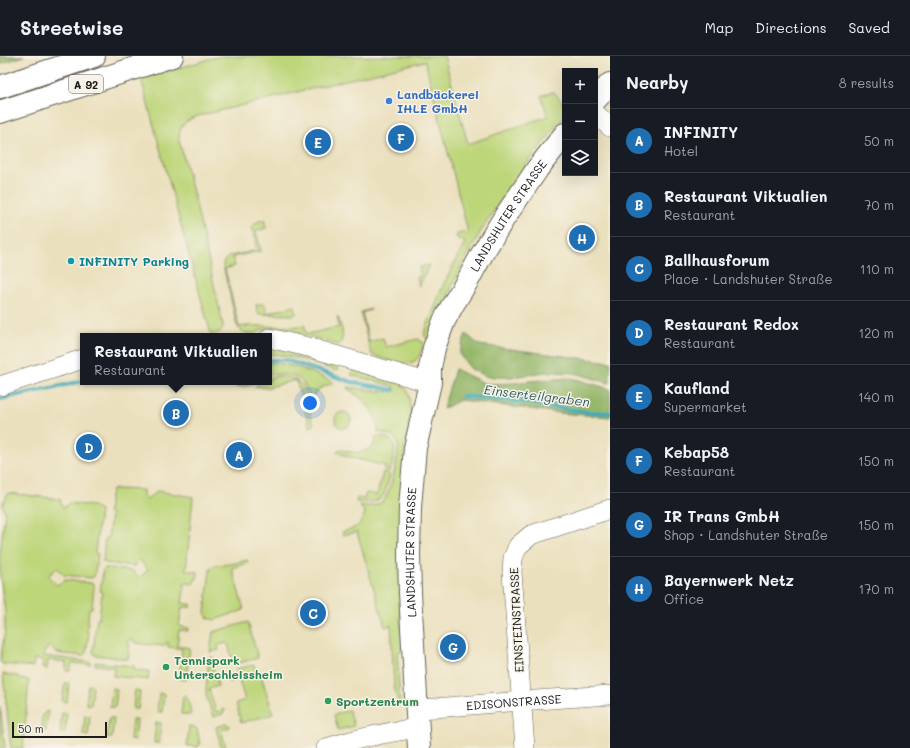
<!DOCTYPE html>
<meta charset="utf-8">
<style>
body{margin:0;font-family:Mali,sans-serif;background:#20242c;color:#f1f3f6}
.controls{position:absolute;right:12px;top:12px;display:grid;overflow:hidden;border-radius:0px;box-shadow:0 4px 16px #0002}
.controls button{width:36px;height:36px;display:grid;place-items:center;padding:0;border:0;border-bottom:1px solid #363941;background:#171b24;color:#f1f3f6;font:20px sans-serif}
.scale{position:absolute;left:12px;bottom:10px;width:95px;box-sizing:border-box;padding-left:4px;border:2px solid #1c1c1c;border-top:0;font-size:11px;line-height:14px;white-space:nowrap;color:#1c1c1c;-webkit-text-stroke:3px #f7f3e8;paint-order:stroke}
.you{position:absolute;left:310px;top:347px;width:14px;height:14px;margin:-10px;border:3px solid #fff;border-radius:50%;background:#1a73e8;box-shadow:0 0 0 6px #1a73e833}
.badge{display:grid;place-items:center;width:26px;height:26px;border-radius:50%;background:#1f6fb2;color:#fff;font-size:13px;font-weight:700}
.pin{position:absolute;translate:-50% -50%;border:2px solid #fff;box-shadow:0 1px 4px #0006}
.popup{position:absolute;left:80px;top:277px;width:192px;height:52px;box-sizing:border-box;display:grid;place-content:center;border-radius:0px;background:#171b24;filter:drop-shadow(0 1px 3px #0005);font-size:13px;white-space:nowrap;color:#9ea1a6}
.popup b{font-size:15px;color:#f1f3f6}
.popup::after{content:'';position:absolute;left:50%;top:100%;margin-left:-8px;border:8px solid transparent;border-top-color:#171b24}
.list{margin:0;padding:0;list-style:none}
h2{display:flex;justify-content:space-between;align-items:center;height:52px;margin:0;padding:0 16px;font-size:17px}
h2 small{font-size:13px;font-weight:400;color:#9ea1a6}
.list li{display:grid;grid-template-columns:26px 1fr auto;gap:12px;align-items:center;box-sizing:border-box;height:64px;padding:0 16px;border-top:1px solid #363941}
.list b{display:block;font-size:15px;white-space:nowrap}
.list p{margin:0;font-size:13px;white-space:nowrap;color:#9ea1a6}
.list em{font-size:13px;font-style:normal;color:#9ea1a6}
.icon{flex:none;width:22px;height:22px;fill:none;stroke:currentColor;stroke-width:2;stroke-linecap:round;stroke-linejoin:round}
.map{position:relative;flex:none;width:610px;height:692px;overflow:hidden}
header{display:flex;align-items:center;gap:24px;box-sizing:border-box;height:56px;padding:0 20px;background:#171b24;border-bottom:1px solid #363941}
header strong{font-size:19px}
nav{display:flex;gap:22px;margin-inline-start:auto;font-size:14px}
main{display:flex}
aside{flex:1;background:#171b24}
.map>svg:first-child{display:block}
.green{fill:#bed67a;stroke:#6d794b}
.forest{fill:#96b76a;stroke:#596a43}
.lines{fill:none;stroke-linecap:round;stroke-linejoin:round}
.stream{stroke:#3caaba;stroke-width:4}
.minor-casing{stroke:#646154;stroke-width:20}
.major-casing{stroke:#646154;stroke-width:24}
.highway-casing{stroke:#646154;stroke-width:24}
.minor{stroke:#fff;stroke-width:19}
.major{stroke:#fff;stroke-width:22}
.highway{stroke:#fff;stroke-width:22}
.shop-dot{fill:#3f7fe0;stroke:#f7f3e8;stroke-width:1.5}
.culture-dot{fill:#0f9aa8;stroke:#f7f3e8;stroke-width:1.5}
.leisure-dot{fill:#2e9e5b;stroke:#f7f3e8;stroke-width:1.5}
.labels{text-anchor:middle;dominant-baseline:central;stroke-width:3;stroke-linejoin:round;paint-order:stroke}
.shield{fill:#f7f3e8;stroke:#5e5c59;stroke-width:1}
.shield-label{font-size:11px;font-weight:bold;fill:#1c1c1c}
.shop-label{font-size:12px;font-weight:bold;fill:#366cbe;stroke:#f7f3e8;text-anchor:start}
.street-label{font-size:12px;fill:#1c1c1c;stroke:#f7f3e8}
.culture-label{font-size:12px;font-weight:bold;fill:#0d838f;stroke:#f7f3e8;text-anchor:start}
.leisure-label{font-size:12px;font-weight:bold;fill:#27864d;stroke:#f7f3e8;text-anchor:start}
.water-label{font-size:13px;font-style:italic;fill:#2a5c63;stroke:#f7f3e8}
</style>
<header>
<strong>Streetwise</strong>
<nav><a>Map</a><a>Directions</a><a>Saved</a></nav>
</header>
<main>
<div class="map">
<svg width="610" height="692" viewBox="0 0 610 692">
<rect width="100%" height="100%" fill="#f7f3e8"/>
<filter id="ink" filterUnits="userSpaceOnUse"><feTurbulence type="fractalNoise" baseFrequency=".025" numOctaves="2"/><feDisplacementMap in="SourceGraphic" scale="8" xChannelSelector="R" yChannelSelector="G"/><feConvolveMatrix kernelMatrix="1 2 1 2 8 2 1 2 1" color-interpolation-filters="sRGB"/></filter>
<filter id="wash" filterUnits="userSpaceOnUse"><feTurbulence type="fractalNoise" baseFrequency=".012" numOctaves="4" result="noise"/><feDisplacementMap in="SourceGraphic" scale="16" xChannelSelector="R" yChannelSelector="G"/><feGaussianBlur stdDeviation="0.9" result="paint"/><feColorMatrix in="noise" values="0 0 0 0 0 0 0 0 0 0 0 0 0 0 0 0 0 1.4 0 .05"/><feComposite in="paint" operator="in"/></filter>
<g filter="url(#wash)">
<rect width="100%" height="100%" fill="#ebe0bd"/>
<!-- green -->
<path class="green" d="M220,0H444L468,88L548,60L541,40L549,37L552,36L555,37L565,50V60L528,106L505,138L481,175L462,209L449,237L429,286L424,278L442,232L465,186L456,181L457,178L468,176L425,5L194,61C183,67 179,71 179,84L196,148L223,269V273L220,276L211,279L141,23Z
M264,163L266,172L256,175L261,195L233,201L235,210L225,213L239,271C260,267 283,274 304,269L307,278L339,271L337,261H338C341,271 346,281 339,289L286,274L262,273C260,274 258,276 256,277C249,280 241,276 237,270L223,209L224,205L230,200L257,194L252,171L257,166Z
M429,209L420,229L419,230L417,221L421,220L419,211Z
M264,247L267,257L295,250L296,258L294,259L258,258L256,249Z
M371,253V254L362,257L369,286L383,282L386,291L418,283L424,287C422,292 420,300 416,304C407,312 382,302 372,299L369,290L361,258V256Z
M269,290L334,307L338,312L337,315C315,307 293,299 269,298Z
M269,307C292,307 312,316 333,326L332,328C322,330 316,334 311,343C304,321 292,315 269,319Z
M357,314L401,328L407,334L409,340L410,348L411,357L405,392L399,502L400,548L402,595L397,596L400,646L398,647L394,630L391,569L385,571L357,476L343,479L342,476C356,472 360,471 365,457L359,449C367,450 376,451 383,445C389,440 398,404 398,395C399,391 398,386 395,383C391,378 384,378 378,376C376,354 365,344 347,332V331L381,335L393,336L395,333L394,331L390,329L351,319L353,315Z
M278,320C295,320 306,329 309,345C310,348 310,351 310,354C310,360 312,364 314,369L310,371L309,368L296,324L266,332L255,330L262,326H269V322H270Z
M237,326H255L247,330L236,331Z
M335 364a8 8 0 1 1 16 0a8 8 0 1 1-16 0Z
M377,380C380,381 384,381 387,382C400,387 393,403 391,412L389,415L384,414L385,410L346,400L336,396L339,393C354,398 372,400 377,380Z
M383,416L388,417L390,419C384,442 383,448 357,446H356L357,442L364,443L366,437L377,439Z
M115,433L143,434V439L147,444L157,435L193,441L186,514L198,516L197,523H195L194,528L185,527L182,547L191,548V551H182L179,570L189,572L188,575L179,574L177,590L190,592L186,624L179,623L182,593L168,591V586L163,590L135,587L132,583L128,587L130,589L128,603L95,599L93,596L97,563H99L102,537L100,536L103,514L105,512L133,515L139,522L148,514L140,504L134,510L106,507L103,506L105,482H108L111,458L108,457L110,439L112,434Z
M8,437L60,443L61,447L64,452L69,447L93,450L100,455L95,497L98,498L94,521L91,522L64,519L57,512L48,520L57,529L65,524L91,527L93,528L94,530L92,552H89L87,576L89,577L86,597L83,600L56,597L50,590L45,594L44,600L91,606L90,609L72,607L70,615H66V606L48,604L47,613L42,612L43,604L34,603L33,611L3,608L0,606L5,575V555L0,520V497L5,456L2,449Z
M247,504L248,507L232,512L244,554L214,564L208,562L205,557L210,514L211,511L216,509L231,508Z
M248,566L258,602L235,608L233,600H231L228,587L218,589L219,594L210,596L213,576Z
M213,601L214,605L211,606L218,630L209,633L216,656L225,653L223,658L213,661L206,638V634L209,602Z
M95,606L134,610V614L149,615L148,624L113,620L114,611L95,609Z
M254,609L256,617L260,616L273,658L241,667L236,647L245,644L239,624L229,626L228,620L237,618L236,613Z
M3,618L18,620L20,623L29,624L23,692H11Z
M65,627H69L67,646L62,645Z
M88,629L93,630L91,649L86,648Z
M112,632L117,633L115,651H110Z
M135,634L140,635L138,653H133Z
M159,637L164,638L162,656H157Z
M183,640H185C188,644 192,654 190,659L181,658Z
M0,650L5,692H0Z
M349,654L354,670L338,674L334,659Z
M48,655L46,675L42,672C41,667 41,660 45,656Z
M62,657H67L65,677H60Z
M85,659L90,660L88,680L83,679Z
M109,662H114L112,682H107Z
M132,664H137L135,685L130,684Z
M156,666L161,667L159,687H154Z
M226,668L229,669L230,671L221,674L226,692H221L216,671Z
M189,670C192,670 194,670 196,672C198,674 199,685 200,688L198,691L187,690Z"/>
<!-- forest -->
<path class="forest" d="M0,0H24L0,8Z
M466,278L479,289L610,306V327L574,317L545,316L512,321H488L471,313L459,298Z
M455,313L486,328L514,327L530,325L568,322L579,324L610,333V361L560,357L460,344L443,353Z"/>
<g class="lines">
<!-- stream -->
<path class="stream" d="M269,304H286L352,326L394,334
M462,340L523,346L587,356L610,357
M0,343L83,325"/>
</g>
</g>
<g filter="url(#ink)">
<g class="lines">
<defs>
<g id="minor">
<path d="M595,57L610,71"/>
<path d="M269,282L308,291L430,327"/>
<path d="M0,330L83,303"/>
<path id="s1" d="M417,653L434,652L521,645L610,639"/>
<path d="M326,692C355,683 388,676 418,672"/>
<path d="M525,692L512,516L513,502L518,490L531,479L610,453"/>
</g>
<g id="major">
<path d="M595,44L610,28"/>
<path id="s2" d="M419,692L410,537L409,499L410,451L415,392L430,327V312L434,292L444,265L452,250L468,224L482,198L504,162L538,112L565,78"/>
</g>
<path id="highway" d="M0,31L94,0
M0,56L172,0"/>
</defs>
<!-- minor casing -->
<use href="#minor" class="minor-casing"/>
<!-- major casing -->
<use href="#major" class="major-casing"/>
<!-- highway casing -->
<use href="#highway" class="highway-casing"/>
<!-- minor -->
<use href="#minor" class="minor"/>
<!-- major -->
<use href="#major" class="major"/>
<!-- highway -->
<use href="#highway" class="highway"/>
</g>
</g>
<!-- markers -->
<circle class="shop-dot" cx="389" cy="45" r="4"/>
<circle class="culture-dot" cx="71" cy="205" r="4"/>
<g class="leisure-dot">
<circle cx="166" cy="611" r="4"/>
<circle cx="328" cy="645" r="4"/>
</g>
<g class="labels">
<!-- shield labels -->
<rect class="shield" x="69" y="19" width="34" height="18" rx="3"/>
<g class="shield-label">
<text x="86" y="28">A 92</text>
</g>
<!-- shop labels -->
<g class="shop-label">
<text x="397" y="38">Landbäckerei<tspan x="397" dy="14">IHLE GmbH</tspan></text>
</g>
<!-- street labels -->
<g class="street-label">
<text stroke="none"><textPath href="#s2" startOffset="555">LANDSHUTER STRASSE</textPath></text>
<text stroke="none"><textPath href="#s2" startOffset="196">LANDSHUTER STRASSE</textPath></text>
<text transform="translate(516 564) rotate(-93)">EINSTEINSTRASSE</text>
<text stroke="none"><textPath href="#s1" startOffset="97">EDISONSTRASSE</textPath></text>
</g>
<!-- culture labels -->
<g class="culture-label">
<text x="79" y="205">INFINITY Parking</text>
</g>
<!-- leisure labels -->
<g class="leisure-label">
<text x="174" y="604">Tennispark<tspan x="174" dy="14">Unterschleissheim</tspan></text>
<text x="336" y="645">Sportzentrum</text>
</g>
<!-- water labels -->
<g class="water-label">
<text transform="translate(537 339) rotate(7)">Einserteilgraben</text>
</g>
</g>
</svg>
<div class="controls">
<button>+</button>
<button>−</button>
<button><svg class="icon" aria-label="layers" viewBox="0 0 24 24"><path d="M12 4l9 5-9 5-9-5zM3 14l9 5 9-5"/></svg></button>
</div>
<div class="scale">50 m</div>
<div class="you"></div>
<div class="pin badge" style="left:239px;top:399px">A</div>
<div class="pin badge" style="left:176px;top:357px">B</div>
<div class="popup"><b>Restaurant Viktualien</b>Restaurant</div>
<div class="pin badge" style="left:313px;top:557px">C</div>
<div class="pin badge" style="left:89px;top:391px">D</div>
<div class="pin badge" style="left:318px;top:86px">E</div>
<div class="pin badge" style="left:401px;top:82px">F</div>
<div class="pin badge" style="left:453px;top:591px">G</div>
<div class="pin badge" style="left:582px;top:182px">H</div>
</div>
<aside>
<h2>Nearby<small>8 results</small></h2>
<ul class="list">
<li><span class="badge">A</span><div><b>INFINITY</b><p>Hotel</p></div><em>50 m</em></li>
<li><span class="badge">B</span><div><b>Restaurant Viktualien</b><p>Restaurant</p></div><em>70 m</em></li>
<li><span class="badge">C</span><div><b>Ballhausforum</b><p>Place · Landshuter Straße</p></div><em>110 m</em></li>
<li><span class="badge">D</span><div><b>Restaurant Redox</b><p>Restaurant</p></div><em>120 m</em></li>
<li><span class="badge">E</span><div><b>Kaufland</b><p>Supermarket</p></div><em>140 m</em></li>
<li><span class="badge">F</span><div><b>Kebap58</b><p>Restaurant</p></div><em>150 m</em></li>
<li><span class="badge">G</span><div><b>IR Trans GmbH</b><p>Shop · Landshuter Straße</p></div><em>150 m</em></li>
<li><span class="badge">H</span><div><b>Bayernwerk Netz</b><p>Office</p></div><em>170 m</em></li>
</ul>
</aside>
</main>
